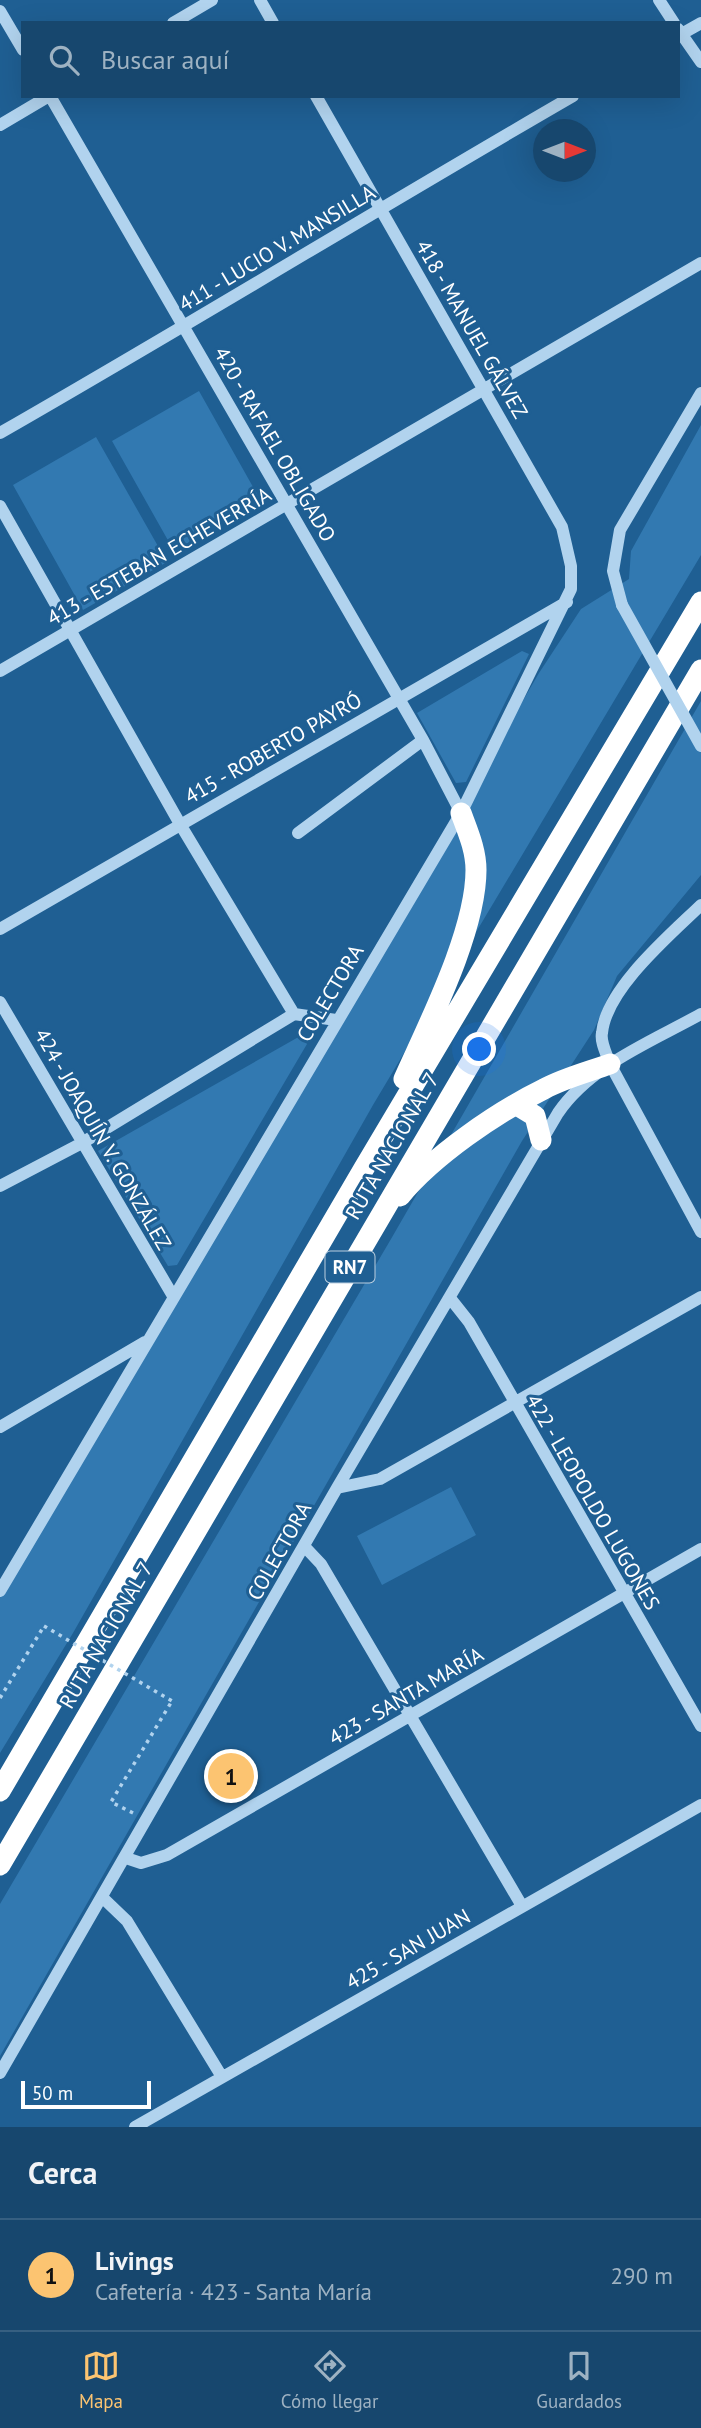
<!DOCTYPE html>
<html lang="es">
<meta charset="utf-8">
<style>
body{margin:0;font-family:"PT Sans",sans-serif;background:#245176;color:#f1f3f6}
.compass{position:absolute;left:533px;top:119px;width:63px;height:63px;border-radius:50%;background:#17476e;box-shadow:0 7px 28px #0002;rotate:90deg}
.scale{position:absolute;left:21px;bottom:18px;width:130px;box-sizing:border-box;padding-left:7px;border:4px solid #fff;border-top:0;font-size:19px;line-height:24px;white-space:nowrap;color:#fff;-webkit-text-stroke:5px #1f5f93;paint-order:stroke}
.you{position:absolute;left:480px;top:1050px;width:24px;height:24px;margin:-18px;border:5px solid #fff;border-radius:50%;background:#1a73e8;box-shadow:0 0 0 10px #1a73e833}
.badge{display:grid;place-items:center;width:46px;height:46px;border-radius:50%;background:#fcc471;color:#111;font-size:23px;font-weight:700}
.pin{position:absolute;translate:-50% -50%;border:4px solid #fff;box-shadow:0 2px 7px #0006}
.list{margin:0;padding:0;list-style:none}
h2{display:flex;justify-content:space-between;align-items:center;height:91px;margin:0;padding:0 28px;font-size:30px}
h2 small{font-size:23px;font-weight:400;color:#9eb2c2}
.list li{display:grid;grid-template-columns:46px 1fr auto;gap:21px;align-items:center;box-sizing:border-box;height:112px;padding:0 28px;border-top:2px solid #365f81}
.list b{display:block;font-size:26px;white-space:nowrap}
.list p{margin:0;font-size:23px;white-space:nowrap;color:#9eb2c2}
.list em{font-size:23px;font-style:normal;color:#9eb2c2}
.icon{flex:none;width:38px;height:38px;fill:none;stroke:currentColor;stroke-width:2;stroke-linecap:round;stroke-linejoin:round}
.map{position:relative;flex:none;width:701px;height:2127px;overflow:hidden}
.search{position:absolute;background:#17476e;box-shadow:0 7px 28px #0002;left:21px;right:21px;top:21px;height:77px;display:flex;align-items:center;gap:18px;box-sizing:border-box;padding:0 24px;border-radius:0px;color:#9eb2c2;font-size:26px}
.sheet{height:203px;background:#17476e}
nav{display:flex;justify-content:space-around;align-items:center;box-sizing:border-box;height:98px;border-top:2px solid #365f81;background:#17476e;font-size:19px;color:#9eb2c2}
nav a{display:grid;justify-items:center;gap:4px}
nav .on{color:#fcc471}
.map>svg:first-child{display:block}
.green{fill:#3279b1}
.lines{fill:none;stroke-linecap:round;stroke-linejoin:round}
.path{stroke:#b1d3ee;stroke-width:3.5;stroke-dasharray:3.5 5;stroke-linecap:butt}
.minor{stroke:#b1d3ee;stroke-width:12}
.highway{stroke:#fff;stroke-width:21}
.path-bridge{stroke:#b1d3ee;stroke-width:3.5;stroke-dasharray:3.5 5;stroke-linecap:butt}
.minor-bridge{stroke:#b1d3ee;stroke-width:12}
.labels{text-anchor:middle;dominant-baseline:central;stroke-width:6;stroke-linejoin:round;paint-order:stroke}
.shield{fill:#1f5f93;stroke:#bccfdf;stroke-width:2}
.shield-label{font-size:19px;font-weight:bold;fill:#fff}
.street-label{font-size:21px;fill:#fff;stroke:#1f5f93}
</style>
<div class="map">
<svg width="701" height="2127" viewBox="0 0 701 2127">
<rect width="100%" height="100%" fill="#1f5f93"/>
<!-- green -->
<path class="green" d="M199,391L261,501L174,551L112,441Z
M701,425V555L373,1105L73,1633L0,1753V1593L539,673L581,609L629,579L631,551Z
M96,437L167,562L83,610L13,485Z
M522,651L529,654L466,782L456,783L417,713Z
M701,701V875L617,976L594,1030L522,1141L0,2056V1904L391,1239Z
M302,1035L307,1044L177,1265L168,1266L98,1151Z
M451,1487L476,1535L382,1585L357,1536Z"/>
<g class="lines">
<!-- path -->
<path class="path" d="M0,1698L44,1626
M133,1813L111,1802L172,1701"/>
<!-- minor -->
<path class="minor" d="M260,0L273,23
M659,0L674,23
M0,11L23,50
M173,23L212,0
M678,29L701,62
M678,36L701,23
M50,96L423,740L461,813
M0,125L49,96
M0,433C192,323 381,207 573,96
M0,506L180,824L294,1014L336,1020
M622,605L613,571L620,530L701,393
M0,671L701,263
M298,833L423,740
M701,905C670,935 606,989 602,1033C600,1042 607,1055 610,1064L701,1232
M0,929L567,602
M0,1002L173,1296
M0,1186L82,1143L294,1014
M450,1298L469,1322L701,1726
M0,1427L145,1342
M337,1488L380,1479L701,1297
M304,1546L321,1564L522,1906
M0,1591L461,813L571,589V566L562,527L316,96
M126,1858L141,1863L167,1855L701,1549
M103,1898L127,1921L222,2077
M0,2073L337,1488L558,1113C591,1065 651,1042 701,1014
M135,2127L701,1805"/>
<!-- highway -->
<path class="highway" d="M404,1079C429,1023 476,931 476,870C476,850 468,832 461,813
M517,1105L535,1116L541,1140
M400,1196C433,1156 497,1112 544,1089C564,1078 588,1072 610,1064
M0,1791L363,1170L701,602
M0,1865L701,670"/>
<!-- path-bridge -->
<path class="path-bridge" d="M44,1626L172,1701"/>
<!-- minor-bridge -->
<path class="minor-bridge" d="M622,605L701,746"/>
</g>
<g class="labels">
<!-- shield labels -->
<rect class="shield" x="325.5" y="1251.5" width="49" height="31" rx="5"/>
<g class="shield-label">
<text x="350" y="1267">RN7</text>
</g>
<!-- street labels -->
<g class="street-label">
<text transform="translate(277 248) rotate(-31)">411 - LUCIO V. MANSILLA</text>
<text transform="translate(472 329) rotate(60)">418 - MANUEL GÁLVEZ</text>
<text transform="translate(275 444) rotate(60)">420 - RAFAEL OBLIGADO</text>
<text transform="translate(159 556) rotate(-30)">413 - ESTEBAN ECHEVERRÍA</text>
<text transform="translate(273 748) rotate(-30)">415 - ROBERTO PAYRÓ</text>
<text transform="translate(330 993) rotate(-59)">COLECTORA</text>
<text transform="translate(103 1139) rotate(60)">424 - JOAQUÍN V. GONZÁLEZ</text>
<text transform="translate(392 1146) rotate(-60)">RUTA NACIONAL 7</text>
<text transform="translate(593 1502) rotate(60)">422 - LEOPOLDO LUGONES</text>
<text transform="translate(279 1551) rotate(-61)">COLECTORA</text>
<text transform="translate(106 1635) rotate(-60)">RUTA NACIONAL 7</text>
<text transform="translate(406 1696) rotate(-30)">423 - SANTA MARÍA</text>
<text transform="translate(408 1949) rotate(-30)">425 - SAN JUAN</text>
</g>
</g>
</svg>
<svg class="compass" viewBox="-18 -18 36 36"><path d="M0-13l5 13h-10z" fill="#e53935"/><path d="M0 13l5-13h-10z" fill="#9eb2c2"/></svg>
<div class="scale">50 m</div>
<div class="you"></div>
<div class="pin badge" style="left:231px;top:1776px">1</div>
<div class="search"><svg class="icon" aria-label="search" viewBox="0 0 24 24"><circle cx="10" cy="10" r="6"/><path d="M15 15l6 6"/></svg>Buscar aquí</div>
</div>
<section class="sheet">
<h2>Cerca<small></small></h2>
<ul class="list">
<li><span class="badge">1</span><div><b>Livings</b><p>Cafetería · 423 - Santa María</p></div><em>290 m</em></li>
</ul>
</section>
<nav>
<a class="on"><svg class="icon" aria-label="map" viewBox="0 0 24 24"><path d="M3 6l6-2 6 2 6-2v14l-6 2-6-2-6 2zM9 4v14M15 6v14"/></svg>Mapa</a>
<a><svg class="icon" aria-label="directions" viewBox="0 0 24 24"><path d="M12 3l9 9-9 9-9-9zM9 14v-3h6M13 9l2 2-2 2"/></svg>Cómo llegar</a>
<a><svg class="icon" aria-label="saved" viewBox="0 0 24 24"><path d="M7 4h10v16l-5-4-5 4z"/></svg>Guardados</a>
</nav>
